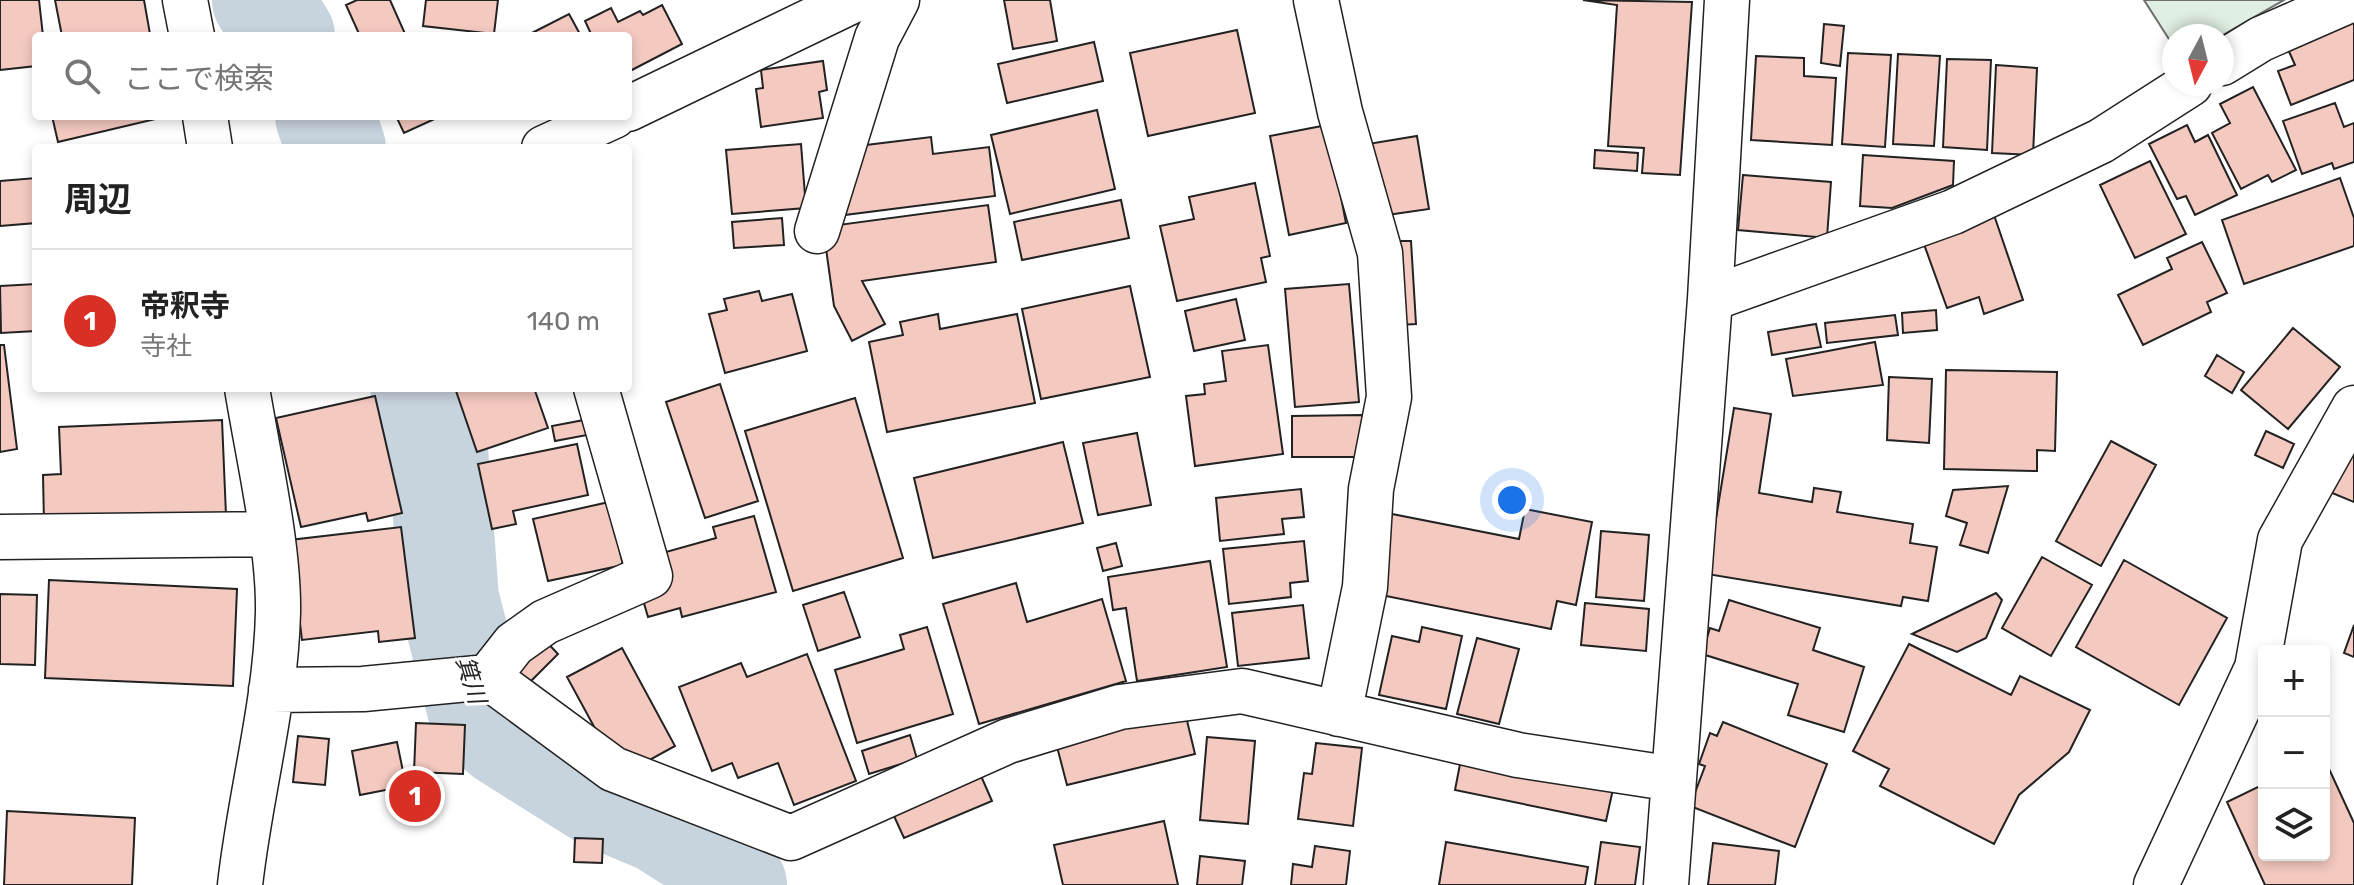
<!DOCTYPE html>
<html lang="ja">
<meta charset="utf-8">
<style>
body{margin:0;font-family:Rubik,"Noto Sans JP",sans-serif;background:#f2f2f2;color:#222}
.controls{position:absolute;right:24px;bottom:24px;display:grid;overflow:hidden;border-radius:8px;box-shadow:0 4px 12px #0003}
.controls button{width:72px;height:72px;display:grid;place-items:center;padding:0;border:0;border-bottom:2px solid #e0e0e0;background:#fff;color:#222;font:40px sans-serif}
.compass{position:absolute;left:2162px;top:24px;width:72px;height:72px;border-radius:50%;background:#fff;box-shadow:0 4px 12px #0003;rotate:187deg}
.you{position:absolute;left:1512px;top:500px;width:28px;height:28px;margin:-20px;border:6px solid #fff;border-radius:50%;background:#1a73e8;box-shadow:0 0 0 12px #1a73e833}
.badge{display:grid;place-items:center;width:52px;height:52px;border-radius:50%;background:#d93025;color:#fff;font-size:26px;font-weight:700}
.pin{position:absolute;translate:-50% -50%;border:4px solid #fff;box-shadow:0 2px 8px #0006}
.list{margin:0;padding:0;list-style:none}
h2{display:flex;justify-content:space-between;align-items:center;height:104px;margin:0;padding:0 32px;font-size:34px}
h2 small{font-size:26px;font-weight:400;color:#767676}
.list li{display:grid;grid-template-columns:52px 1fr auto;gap:24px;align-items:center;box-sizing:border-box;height:144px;padding:0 32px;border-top:2px solid #e0e0e0}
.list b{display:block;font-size:30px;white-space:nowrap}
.list p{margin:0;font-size:26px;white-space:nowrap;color:#767676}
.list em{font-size:26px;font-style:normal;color:#767676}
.icon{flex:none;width:44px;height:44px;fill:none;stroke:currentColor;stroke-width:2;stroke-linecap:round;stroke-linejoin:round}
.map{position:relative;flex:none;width:2354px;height:885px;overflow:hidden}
.search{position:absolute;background:#fff;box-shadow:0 4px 12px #0003;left:32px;top:32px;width:600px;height:88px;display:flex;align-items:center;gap:20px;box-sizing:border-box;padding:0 28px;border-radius:8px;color:#767676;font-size:30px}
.panel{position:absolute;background:#fff;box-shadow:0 4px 12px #0003;left:32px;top:144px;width:600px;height:248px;border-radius:8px}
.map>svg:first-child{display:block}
.green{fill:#e0efe3;stroke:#6f6f6f;stroke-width:2}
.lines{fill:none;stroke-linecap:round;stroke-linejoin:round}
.river{stroke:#c7d3dd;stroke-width:100}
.building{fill:#f3c9c0;stroke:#222;stroke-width:2}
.minor-casing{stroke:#222;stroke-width:47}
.minor{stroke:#fff;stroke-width:44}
.labels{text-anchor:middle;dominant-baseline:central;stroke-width:6;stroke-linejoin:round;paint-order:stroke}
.water-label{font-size:24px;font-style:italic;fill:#222;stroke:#fff}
</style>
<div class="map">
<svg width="2354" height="885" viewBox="0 0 2354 885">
<rect width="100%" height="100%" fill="#fff"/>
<!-- green -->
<path class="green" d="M2144,0H2284L2221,36H2174V47Z"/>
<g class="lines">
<!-- river -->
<path class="river" d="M262,0L285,36
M325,116L336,148
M420,388L437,436L449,599L477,708L502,736L602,799L661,824L716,859L737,885"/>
</g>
<!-- building -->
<path class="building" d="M0,0H39L43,36H36V66L0,70Z
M55,0H144L150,34L62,36Z
M357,0H390L406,36H360L346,5Z
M426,0H498L494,34L423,26Z
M1004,0H1050L1057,41L1013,49Z
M1583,0L1692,2L1680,175L1642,173L1644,148L1608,146L1617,5Z
M662,5L682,44L628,72V36H592L585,21L611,8L618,22L640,11L643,15Z
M569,14L581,36H526Z
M2354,21V80L2291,105L2278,71L2295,65L2287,47Z
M1824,24L1844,26L1840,66L1821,63Z
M1237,30L1255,113L1148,136L1130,53Z
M1094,42L1103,81L1007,103L998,64Z
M1848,53L1891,55L1885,147L1842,144Z
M1898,54L1940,56L1934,146L1893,144Z
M1756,56L1804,58V76L1836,78L1832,145L1751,140Z
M1947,59L1991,60L1987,150L1943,147Z
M823,61L827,90L819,92L823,118L761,127L756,89L763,88L761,70Z
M1996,65L2037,68L2033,155L1992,153Z
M2253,87L2296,170L2272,182L2268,175L2241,189L2212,133L2230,123L2220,104Z
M2335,103L2344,127L2354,123V162L2334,169L2332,163L2302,174L2283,121Z
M1097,110L1115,189L1010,214L991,135Z
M52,116H164V117L58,142Z
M396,116H441L404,133Z
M1327,125L1346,223L1289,235L1270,136Z
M2187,125L2195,142L2208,135L2237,195L2195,215L2186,196L2177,199L2149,144Z
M1417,136L1429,209L1380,216L1368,144Z
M931,137L933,154L989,147L995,196L829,217L850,147Z
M801,144L806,208L732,214L726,150Z
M1595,150L1638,153L1637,171L1594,168Z
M1863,155L1954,161L1953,185L1892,208L1860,206Z
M2150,161L2186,234L2135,258L2100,185Z
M1743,175L1831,182L1827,238L1738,230Z
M36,178V223L0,226V181Z
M2340,178L2354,218V246L2244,284L2222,220Z
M1255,183L1270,256L1261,258L1266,282L1177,301L1160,226L1194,219L1189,197Z
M1121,200L1129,238L1022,260L1014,222Z
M988,205L996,262L862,281L885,324L852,341L834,306L823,227Z
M1993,212L2023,300L1984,314L1979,297L1947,308L1921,236Z
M782,218L784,245L734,248L732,222Z
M1394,241H1411L1416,324L1398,325Z
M2202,242L2227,293L2207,302L2211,312L2143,345L2118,295L2172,269L2167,258Z
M36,284V331L1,333L0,286Z
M1349,284L1359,402L1295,407L1285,289Z
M1130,286L1150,377L1041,399L1022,309Z
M759,291L762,301L792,294L807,351L725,373L709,314L727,310L724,299Z
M1236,299L1245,340L1194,351L1185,311Z
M1936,310L1937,330L1903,333L1902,313Z
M938,314L940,329L1017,314L1035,403L887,432L869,342L903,335L900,322Z
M1895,315L1898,335L1827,343L1825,323Z
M1816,324L1821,347L1772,355L1768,332Z
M2293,328L2340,367L2288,429L2241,390Z
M1875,342L1883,385L1793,396L1786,359Z
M0,345H4L17,449L0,452Z
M1268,345L1283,454L1195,466L1186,396L1205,394L1204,384L1226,381L1222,351Z
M2217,355L2244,372L2232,393L2205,376Z
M1946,370L2057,372L2055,451L2037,450V471L1944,469Z
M1889,377L1932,379L1929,443L1887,440Z
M720,384L758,501L705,518L666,402Z
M455,388H534L548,428L477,452Z
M375,396L402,513L368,521L366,513L301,527L276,418Z
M855,398L903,558L793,591L745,431Z
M1734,408L1771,414L1759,493L1812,502L1814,488L1841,492L1837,512L1913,524L1910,543L1937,547L1928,601L1903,597L1901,606L1707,574Z
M1362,415L1363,457H1292V416Z
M222,420L226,515L44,523L43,475L61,474L59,427Z
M584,420L587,435L555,441L552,426Z
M2266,431L2294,444L2283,468L2255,455Z
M1137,433L1151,505L1098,515L1083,443Z
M2111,441L2156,465L2101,566L2056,541Z
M1063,442L1083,523L933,558L914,478Z
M577,444L588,495L513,511L516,524L492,529L478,464Z
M2354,453V502L2325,490Z
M2008,486L1988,553L1960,545L1967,523L1946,516L1953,490Z
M1301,489L1304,517L1282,519L1284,534L1220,541L1216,498Z
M609,502L623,565L548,581L533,519Z
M1525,509L1592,522L1576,605L1557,601L1551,629L1376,594L1392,514L1519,539Z
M754,516L776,592L682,617L680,608L648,617L639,586L655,555L716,538L713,527Z
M401,527L415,638L379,642L378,631L302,640L290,540Z
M1601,531L1649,535L1644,601L1596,597Z
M1304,541L1308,581L1290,583L1291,597L1229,604L1223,549Z
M1116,543L1122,566L1103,571L1097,548Z
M2042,557L2092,585L2051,656L2002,628Z
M2124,560L2227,618L2179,705L2076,647Z
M1210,561L1227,667L1137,681L1126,608L1113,610L1108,577Z
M49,580L237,589L233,686L45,678Z
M1016,583L1027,622L1102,599L1126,681L979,724L943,604Z
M844,592L860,637L818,651L803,605Z
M1996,593L2002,600L1986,638L1957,652L1912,634Z
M0,594L37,595L35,665L0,664Z
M1729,600L1820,628L1813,650L1864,667L1844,732L1788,715L1798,684L1702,654L1710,628L1719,631Z
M1585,603L1649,609L1646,651L1581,645Z
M1303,605L1309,658L1238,666L1232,613Z
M2354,625V657L2344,653Z
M927,627L953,714L857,743L835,670L904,649L900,635Z
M1422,627L1462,636L1446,709L1379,695L1392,636L1419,642Z
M539,634L558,654L523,689L503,670Z
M1477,638L1519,649L1499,724L1457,714Z
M1909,644L2011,695L2020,676L2090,710L2069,752L2019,795L1994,844L1880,786L1889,769L1853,751Z
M622,648L675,746L646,762L604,745L567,677Z
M807,654L856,781L794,805L778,763L738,778L732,763L712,771L679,687L741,663L747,677Z
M1184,708L1195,754L1067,785L1055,739Z
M1723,722L1827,764L1795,847L1690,806L1705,766L1699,764L1710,733L1717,736Z
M416,723L465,725L463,774L414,772Z
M910,735L917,759L869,774L862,751Z
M298,736L329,739L325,785L293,782Z
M1207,737L1255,741L1248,824L1200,820Z
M397,742L406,786L360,795L352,751Z
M1316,743L1362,748L1353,826L1298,819L1304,773L1312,774Z
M2324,758L2354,823V885H2265L2227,802L2264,784V855H2324Z
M1461,759L1613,789L1606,821L1455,790Z
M978,769L992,801L904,838L889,805Z
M7,811L135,818L132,885H4Z
M1164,821L1178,885H1063L1054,845Z
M575,838L603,839L602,863L574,862Z
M1446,842L1588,867L1585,885H1439Z
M1601,842L1640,847L1635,885H1595Z
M1713,843L1779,851L1775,885H1708Z
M1315,846L1350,851L1346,885H1291L1293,864L1312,867Z
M1200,856L1245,861L1242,885H1197Z"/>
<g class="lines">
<defs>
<path id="minor" d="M185,0L192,36
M1316,0L1340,112L1380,253L1389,397L1371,489L1365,587L1339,714
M2222,63L2261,39L2350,0
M628,109L854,0
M205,116L210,148
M544,148L614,116
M817,231L877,38L897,0
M1710,299L1953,212L2101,141L2190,84
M0,537L270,534
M488,677L514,644L545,622L650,576L596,388
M271,690L363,689L488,677L613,769L791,838L1008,741L1120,707L1242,691L1518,755L1674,779
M240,885C250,794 276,704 278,612C279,545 258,456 247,388
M1666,885L1710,299L1727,0
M2156,885L2257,668L2280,540L2354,408"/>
</defs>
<!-- minor casing -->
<use href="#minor" class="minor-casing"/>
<!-- minor -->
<use href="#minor" class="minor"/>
</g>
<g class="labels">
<!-- water labels -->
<g class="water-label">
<text transform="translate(471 680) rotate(73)">箕川</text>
</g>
</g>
</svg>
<div class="controls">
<button>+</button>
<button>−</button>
<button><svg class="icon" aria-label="layers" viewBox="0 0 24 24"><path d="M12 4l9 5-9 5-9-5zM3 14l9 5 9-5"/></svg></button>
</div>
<svg class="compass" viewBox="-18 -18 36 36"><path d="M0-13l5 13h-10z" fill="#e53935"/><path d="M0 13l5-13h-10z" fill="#767676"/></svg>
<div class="you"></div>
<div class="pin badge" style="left:415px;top:796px">1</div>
<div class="search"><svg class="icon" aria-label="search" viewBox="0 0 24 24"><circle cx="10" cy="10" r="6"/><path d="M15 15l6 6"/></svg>ここで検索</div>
<section class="panel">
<h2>周辺<small></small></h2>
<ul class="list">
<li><span class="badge">1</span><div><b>帝釈寺</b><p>寺社</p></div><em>140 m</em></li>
</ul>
</section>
</div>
